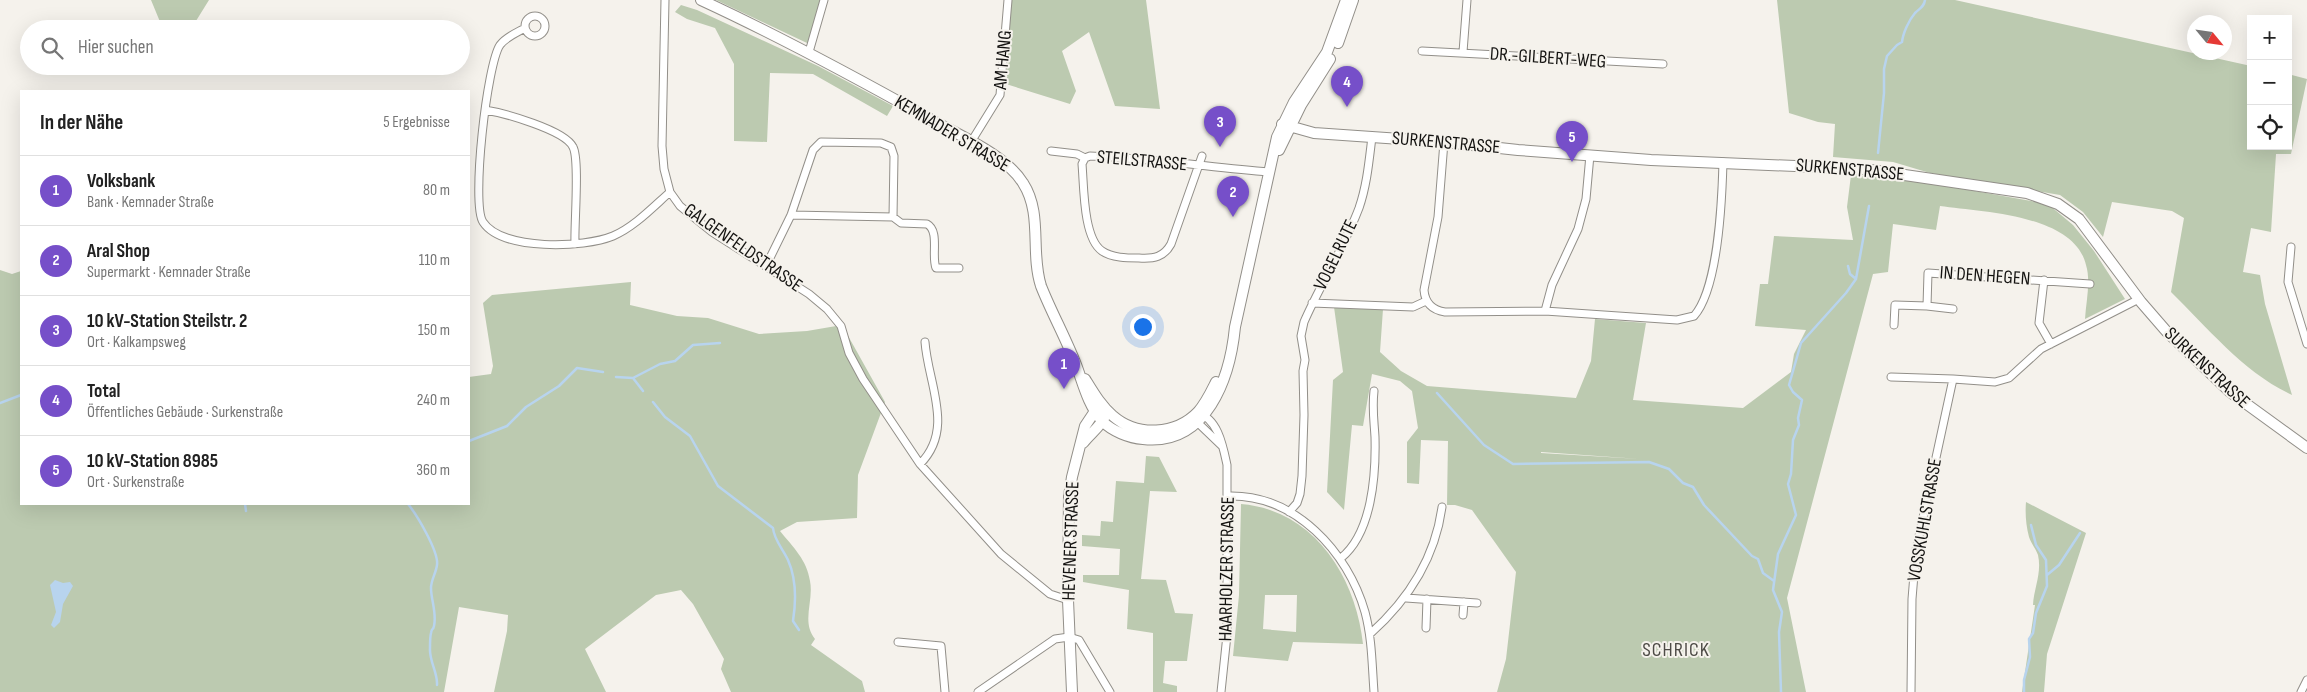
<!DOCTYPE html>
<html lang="de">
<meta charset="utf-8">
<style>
body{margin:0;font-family:"Sofia Sans Condensed",sans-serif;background:#f2f2f2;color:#222}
.controls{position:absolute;right:15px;top:15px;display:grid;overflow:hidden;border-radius:0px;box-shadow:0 5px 20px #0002}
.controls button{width:45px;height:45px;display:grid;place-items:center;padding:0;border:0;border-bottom:1px solid #e0e0e0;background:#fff;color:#222;font:25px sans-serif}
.compass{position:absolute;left:2187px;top:15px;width:45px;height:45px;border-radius:50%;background:#fff;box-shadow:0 5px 20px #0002;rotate:119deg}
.you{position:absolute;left:1142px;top:326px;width:18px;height:18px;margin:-12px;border:4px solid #fff;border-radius:50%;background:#1a73e8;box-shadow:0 0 0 8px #1a73e833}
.badge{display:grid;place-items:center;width:32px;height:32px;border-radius:50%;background:#764fc9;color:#fff;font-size:16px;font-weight:700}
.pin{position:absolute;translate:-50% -41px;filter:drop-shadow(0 1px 2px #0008)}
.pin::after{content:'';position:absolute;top:26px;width:18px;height:15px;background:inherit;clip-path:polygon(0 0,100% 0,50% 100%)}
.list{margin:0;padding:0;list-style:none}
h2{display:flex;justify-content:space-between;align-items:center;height:65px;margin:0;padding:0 20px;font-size:21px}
h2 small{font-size:16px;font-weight:400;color:#767676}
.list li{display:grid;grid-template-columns:32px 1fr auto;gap:15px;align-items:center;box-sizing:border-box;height:70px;padding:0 20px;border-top:1px solid #e0e0e0}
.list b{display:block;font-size:19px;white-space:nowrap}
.list p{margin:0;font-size:16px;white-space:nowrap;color:#767676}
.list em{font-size:16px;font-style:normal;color:#767676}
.icon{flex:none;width:28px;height:28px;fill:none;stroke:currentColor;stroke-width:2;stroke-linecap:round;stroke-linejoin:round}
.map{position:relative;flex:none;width:2307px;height:692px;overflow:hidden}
.search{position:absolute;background:#fff;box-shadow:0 5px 20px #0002;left:20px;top:20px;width:450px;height:55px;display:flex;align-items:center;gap:12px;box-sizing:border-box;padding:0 18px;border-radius:28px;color:#767676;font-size:19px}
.panel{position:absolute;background:#fff;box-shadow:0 5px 20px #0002;left:20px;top:90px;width:450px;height:415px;border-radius:0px}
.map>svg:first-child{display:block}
.green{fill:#bccab0;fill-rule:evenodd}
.water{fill:#b8d4ee}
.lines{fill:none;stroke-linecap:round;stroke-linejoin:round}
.stream{stroke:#b8d4ee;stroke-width:2.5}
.street-casing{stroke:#928f89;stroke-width:9}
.secondary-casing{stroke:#928f89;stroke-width:12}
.street{stroke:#fff;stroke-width:7}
.secondary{stroke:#fff;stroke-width:10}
.labels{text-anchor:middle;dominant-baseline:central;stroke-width:4;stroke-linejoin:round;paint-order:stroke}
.street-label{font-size:19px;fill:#141311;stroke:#f5f2ec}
.neighbourhood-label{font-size:20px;letter-spacing:1px;fill:#4d4b46;stroke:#f5f2ec}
</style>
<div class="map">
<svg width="2307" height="692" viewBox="0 0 2307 692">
<rect width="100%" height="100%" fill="#f5f2ec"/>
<!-- green -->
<path class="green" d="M151,0H209L191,29H163Z
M716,0H822L811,40L807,43Z
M1011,0H1146L1160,109L1115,106L1089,32L1062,51L1076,91L1070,104L1006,84Z
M1777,0H1955L2251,66V146H2288V74L2307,79L2291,154H2276L2271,232L2251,228L2243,272L2260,275L2265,304L2292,395C2244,373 2208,328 2171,292L2184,218L2172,211L2112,202L2103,237L2083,212L2060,195L1930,173L1893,162L1833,157L1835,124L1818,122L1789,113Z
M681,5L697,10L818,66L893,106L887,116L813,74L770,73L767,142L734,141V64L715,28L687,19L675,12Z
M1851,175L1907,179L2048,204L2073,225L2094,251L2125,299L2085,319C2086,302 2091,281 2086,265C2074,214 1981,212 1940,206L1936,230L1893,224L1888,272L1873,274L1787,598L1806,692H1497L1506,659L1516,572L1472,510L1455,505H1447L1448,441L1421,440L1419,484L1407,483V442L1418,428L1412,391L1400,381L1372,374L1363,426L1352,425L1344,510L1327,492L1333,380L1343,372L1334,307L1383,309L1380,352L1401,371L1427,386L1576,398L1591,361L1595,319L1646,323L1633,400L1743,408L1791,372L1794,354L1806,330L1755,326L1760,284H1768L1774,236L1853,240L1847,207ZM1541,452L1640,459L1541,453Z
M0,270L12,274L21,271V504H469V377L491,374L493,366L483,303L492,295L631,282L630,305L677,316L708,318L759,334L807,331L842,325L885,402L858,475L857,518L797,522L780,531C793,547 807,560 810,581C814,601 801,622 815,639L811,645L862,681L865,692H731L721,669L724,659L693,604L681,590L656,595L585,649L606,692H494L507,631L508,615L459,607L444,692H0Z
M1146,456L1159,457L1177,492L1150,491L1141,579L1166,580L1175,613L1193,614L1187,661H1165L1163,683L1177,686V692H1153V633L1127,629L1129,590L1083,582V575H1119L1120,549L1082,546V535L1100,536L1101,521L1113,522L1116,481L1144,483Z
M2026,502L2086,533L2047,654L2044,692H2022L2035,605H2033C2034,588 2042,573 2038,555C2036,549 2031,543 2029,537C2026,526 2025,513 2026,502Z
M1241,504C1314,510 1356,577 1363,644L1293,642L1288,661L1233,656L1239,595ZM1265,595H1297L1296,632L1263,629Z"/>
<!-- water -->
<path class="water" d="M55,580L63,583L70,582L73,586L63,604L60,622L54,628L51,625L56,612L50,585Z"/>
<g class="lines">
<!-- stream -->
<path class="stream" d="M1878,153L1884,93V69L1887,56L1897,45L1902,42C1903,33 1909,20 1915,13C1920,8 1924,7 1925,0
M1848,266L1850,274L1856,279
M616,377L633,378
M633,378L660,364L675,361L693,345L720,343
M633,378L643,391
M1437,393L1484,445L1513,464L1649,462L1669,469L1683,483L1693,487L1704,505L1752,556L1758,559L1763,573L1774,581
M653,402L665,417L690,436L718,486L773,528C774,540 783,549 788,560C796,578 796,602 793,621L799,630
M0,403L21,395
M469,441L507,426L526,407L559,386L577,368L603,372
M245,504L246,511
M408,504C417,515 439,552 437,565C436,573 431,580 431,588C431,600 437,613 434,626C433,631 432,627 431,633C430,637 430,644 430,648C429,661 438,673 437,685
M2047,575L2059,565L2080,533
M1781,692L1779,632L1782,612L1773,590L1778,554L1796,515L1788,484L1791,474L1793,440L1799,425L1798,418L1802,400L1793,392L1789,385L1801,343L1846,293L1856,279L1869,206
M2024,692V680L2030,657L2029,639L2033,633L2036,613L2047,586L2046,560L2036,545L2031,525"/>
<defs>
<path id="street" d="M665,0L662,146L664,169L670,192L680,206L712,232L809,294L827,309L841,326L849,353L863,379L920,464L1001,554L1050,594L1068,600
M525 26a10 10 0 1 1 20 0a10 10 0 1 1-20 0Z
M525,28C516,33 506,37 500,45C487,64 471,204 483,222C502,251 584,248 613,236C634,227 652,208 670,192
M1422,51L1663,64
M809,52L824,0
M1463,52L1467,0
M485,110C504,113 565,130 573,147C580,160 574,225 575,244
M971,142L1000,95L1008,0
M1444,142L1438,217L1424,290C1425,303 1432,310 1445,312L1545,311L1677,320L1694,316C1718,289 1722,200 1723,162
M1051,151L1077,154L1085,158L1090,156C1150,158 1209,167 1269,172
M1085,158L1082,164C1084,186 1083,238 1102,251C1112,258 1127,258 1139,258C1154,259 1164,257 1171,244L1202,156
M791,215L893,217L901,223L927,224C940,231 931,256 936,268H959
M2291,247L2288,282L2307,344
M766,266L791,215L813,150L821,142L881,143L891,147L894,156L893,217
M2044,280L2039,323L2051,344
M1312,303L1413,307L1426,301
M1927,306L1953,309
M1545,311L1552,285L1578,229L1586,199L1590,155
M1894,325L1895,305L1927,306L1928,273L2090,284
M1891,377L1953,379
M920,464C955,429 928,384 925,342
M1228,496C1295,494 1348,552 1365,612C1372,638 1372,665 1374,692
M1289,512L1297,503L1300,494L1302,476L1304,415L1303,371L1305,360L1301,336L1304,322C1321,283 1344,248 1359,208C1367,185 1369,161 1372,137
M1341,558C1372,533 1376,475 1375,437C1374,420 1372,408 1374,391
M1406,598L1477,603
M1463,615L1464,602
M1426,628L1427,599
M1370,634C1408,600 1435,559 1442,507
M898,642L941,646L945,692
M978,692L1055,639L1069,637L1079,640L1110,692
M1221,692L1227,635V465C1223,446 1218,418 1197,413V422L1222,446
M1911,692L1912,599L1916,550L1953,379L1995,382L2009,378L2041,349L2139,299
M2301,692L2307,680"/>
<path id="secondary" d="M701,0C779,36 855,77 930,119C958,135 1006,155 1023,183C1043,214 1030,252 1041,286C1052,314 1068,342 1078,370C1084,387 1089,406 1102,421C1112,431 1129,438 1143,439C1207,446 1230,378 1235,327L1277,137L1294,102L1327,52L1346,0
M1338,43L1353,0
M1282,124L1314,133L1444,142L1518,150L1651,160L1864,169L2027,193L2058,204L2079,219L2141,302L2167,332L2230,392L2307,448
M1279,150L1301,105L1330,59
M1085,379C1093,392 1101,406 1113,416C1137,437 1176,435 1198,412C1206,403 1211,392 1216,382
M1083,443C1089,435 1103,424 1105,416
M1072,692L1068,600L1069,496L1072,477L1085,426L1095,411L1106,410"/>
</defs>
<!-- street casing -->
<use href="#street" class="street-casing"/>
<!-- secondary casing -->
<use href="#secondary" class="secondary-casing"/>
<!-- street -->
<use href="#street" class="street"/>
<!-- secondary -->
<use href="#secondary" class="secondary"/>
</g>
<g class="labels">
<!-- street labels -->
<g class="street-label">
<text transform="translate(1548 58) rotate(4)">DR.-GILBERT-WEG</text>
<text transform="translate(1003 60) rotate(-85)">AM HANG</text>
<text transform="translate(952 134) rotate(31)">KEMNADER STRASSE</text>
<text transform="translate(1446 143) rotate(5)">SURKENSTRASSE</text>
<text transform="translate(1142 161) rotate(5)">STEILSTRASSE</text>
<text transform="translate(1850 170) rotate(5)">SURKENSTRASSE</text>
<text transform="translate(743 248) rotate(35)">GALGENFELDSTRASSE</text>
<text transform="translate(1336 255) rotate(-64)">VOGELRUTE</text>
<text transform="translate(1985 276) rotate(4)">IN DEN HEGEN</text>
<text transform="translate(2207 368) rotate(43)">SURKENSTRASSE</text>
<text transform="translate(1925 520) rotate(-80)">VOSSKUHLSTRASSE</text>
<text transform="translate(1071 541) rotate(-88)">HEVENER STRASSE</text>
<text transform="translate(1227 569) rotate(-89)">HAARHOLZER STRASSE</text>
</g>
<!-- neighbourhood labels -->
<g class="neighbourhood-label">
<text x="1676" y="650">SCHRICK</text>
</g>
</g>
</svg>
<div class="controls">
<button>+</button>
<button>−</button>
<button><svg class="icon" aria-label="locate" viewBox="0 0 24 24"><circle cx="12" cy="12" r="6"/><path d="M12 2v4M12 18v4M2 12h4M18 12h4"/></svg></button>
</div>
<svg class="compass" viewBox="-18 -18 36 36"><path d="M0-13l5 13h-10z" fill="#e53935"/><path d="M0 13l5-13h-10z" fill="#767676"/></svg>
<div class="you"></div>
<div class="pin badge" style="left:1064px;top:389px">1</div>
<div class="pin badge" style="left:1233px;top:217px">2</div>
<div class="pin badge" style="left:1220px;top:147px">3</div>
<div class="pin badge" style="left:1347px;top:107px">4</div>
<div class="pin badge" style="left:1572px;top:162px">5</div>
<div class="search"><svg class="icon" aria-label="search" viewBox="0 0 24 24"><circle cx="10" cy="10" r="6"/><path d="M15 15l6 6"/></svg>Hier suchen</div>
<section class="panel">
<h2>In der Nähe<small>5 Ergebnisse</small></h2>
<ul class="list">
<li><span class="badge">1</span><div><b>Volksbank</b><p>Bank · Kemnader Straße</p></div><em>80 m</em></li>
<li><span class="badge">2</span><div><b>Aral Shop</b><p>Supermarkt · Kemnader Straße</p></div><em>110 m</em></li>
<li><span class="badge">3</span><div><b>10 kV-Station Steilstr. 2</b><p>Ort · Kalkampsweg</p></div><em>150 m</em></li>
<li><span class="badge">4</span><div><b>Total</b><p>Öffentliches Gebäude · Surkenstraße</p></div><em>240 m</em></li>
<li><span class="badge">5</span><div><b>10 kV-Station 8985</b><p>Ort · Surkenstraße</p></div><em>360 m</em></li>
</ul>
</section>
</div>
